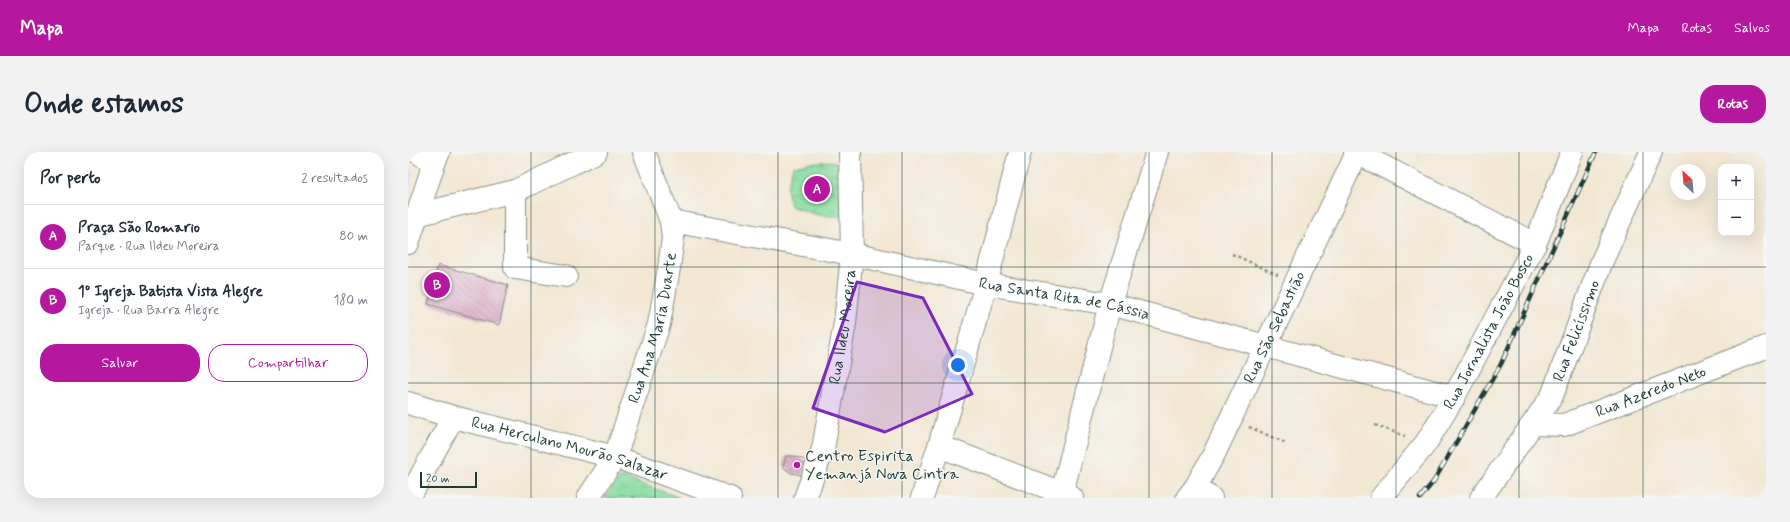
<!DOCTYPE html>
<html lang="pt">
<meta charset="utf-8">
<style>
body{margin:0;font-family:Mynerve,sans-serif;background:#f2f2f3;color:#1f2937}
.controls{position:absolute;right:12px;top:12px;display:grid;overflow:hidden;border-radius:8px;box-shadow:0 4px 16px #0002}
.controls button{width:36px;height:36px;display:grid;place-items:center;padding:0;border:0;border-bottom:1px solid #e0e1e3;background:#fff;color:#1f2937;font:20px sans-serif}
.compass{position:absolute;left:1262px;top:12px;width:36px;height:36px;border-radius:50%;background:#fff;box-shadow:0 4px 16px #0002;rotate:334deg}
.scale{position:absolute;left:12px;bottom:10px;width:57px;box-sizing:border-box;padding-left:4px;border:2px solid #1f3d34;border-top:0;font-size:11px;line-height:14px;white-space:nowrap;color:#1f3d34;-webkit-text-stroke:3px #f6f6f2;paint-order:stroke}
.you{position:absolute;left:550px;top:213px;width:14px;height:14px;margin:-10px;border:3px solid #fff;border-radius:50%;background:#1a73e8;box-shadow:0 0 0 6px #1a73e833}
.badge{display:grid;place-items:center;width:26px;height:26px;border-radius:50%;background:#b5179e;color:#fff;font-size:13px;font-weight:700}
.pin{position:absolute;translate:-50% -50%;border:2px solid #fff;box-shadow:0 1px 4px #0006}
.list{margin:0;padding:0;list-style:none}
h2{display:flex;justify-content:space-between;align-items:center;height:52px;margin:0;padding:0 16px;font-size:17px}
h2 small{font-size:13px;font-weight:400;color:#747a83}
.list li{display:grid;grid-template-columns:26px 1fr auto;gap:12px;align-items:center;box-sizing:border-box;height:64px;padding:0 16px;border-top:1px solid #e0e1e3}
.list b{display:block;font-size:15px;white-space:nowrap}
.list p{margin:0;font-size:13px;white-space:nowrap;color:#747a83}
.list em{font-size:13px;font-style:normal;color:#747a83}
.actions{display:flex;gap:8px;padding:12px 16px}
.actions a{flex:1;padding:9px 0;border:1px solid #b5179e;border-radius:16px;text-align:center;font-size:14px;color:#b5179e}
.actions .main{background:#b5179e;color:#fff}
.map{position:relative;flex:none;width:1358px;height:346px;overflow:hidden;border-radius:16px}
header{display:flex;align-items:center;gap:24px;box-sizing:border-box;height:56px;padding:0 20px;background:#b5179e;color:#fff}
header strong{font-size:19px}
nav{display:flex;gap:22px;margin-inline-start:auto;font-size:14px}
.intro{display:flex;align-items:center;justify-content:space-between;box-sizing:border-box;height:96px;padding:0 24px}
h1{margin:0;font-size:28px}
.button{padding:10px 18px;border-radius:16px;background:#b5179e;color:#fff;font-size:14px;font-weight:700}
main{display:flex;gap:24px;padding:0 24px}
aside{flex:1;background:#fff;border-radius:16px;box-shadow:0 4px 16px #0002}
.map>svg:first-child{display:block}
.built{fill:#e1d4f4}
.park{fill:url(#park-crowns);stroke:#538d6a}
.building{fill:url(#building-back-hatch)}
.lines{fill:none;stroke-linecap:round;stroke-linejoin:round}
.minor-casing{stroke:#889284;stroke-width:24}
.path{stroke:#889284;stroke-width:2.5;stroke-dasharray:3 3;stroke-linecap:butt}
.minor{stroke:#fff;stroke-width:22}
.rail-casing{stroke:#1f3d34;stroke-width:4.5}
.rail{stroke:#f6f6f2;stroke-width:3;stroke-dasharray:9;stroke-linecap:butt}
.marked{fill:#7b2cbf;fill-opacity:0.2;stroke:#7b2cbf;stroke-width:3;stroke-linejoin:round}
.grid{fill:none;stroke:#1f3d34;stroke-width:1;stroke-opacity:0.55}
.poi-dot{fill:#b5179e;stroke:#f6f6f2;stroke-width:1.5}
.labels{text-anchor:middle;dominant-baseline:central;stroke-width:3;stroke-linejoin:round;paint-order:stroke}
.street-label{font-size:16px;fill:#1f3d34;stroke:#f6f6f2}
.poi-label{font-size:16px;fill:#1f3d34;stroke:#f6f6f2;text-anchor:start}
</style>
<header>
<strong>Mapa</strong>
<nav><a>Mapa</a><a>Rotas</a><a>Salvos</a></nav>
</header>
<div class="intro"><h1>Onde estamos</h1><a class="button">Rotas</a></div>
<main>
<aside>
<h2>Por perto<small>2 resultados</small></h2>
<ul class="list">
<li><span class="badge">A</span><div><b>Praça São Romario</b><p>Parque · Rua Ildeu Moreira</p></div><em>80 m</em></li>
<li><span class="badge">B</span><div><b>1º Igreja Batista Vista Alegre</b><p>Igreja · Rua Barra Alegre</p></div><em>180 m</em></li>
</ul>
<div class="actions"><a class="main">Salvar</a><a>Compartilhar</a></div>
</aside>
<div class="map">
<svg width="1358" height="346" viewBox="0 0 1358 346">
<defs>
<pattern id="park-crowns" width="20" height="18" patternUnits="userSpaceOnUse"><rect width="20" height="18" fill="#87dda0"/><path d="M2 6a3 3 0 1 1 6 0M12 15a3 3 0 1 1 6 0" fill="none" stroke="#6eb483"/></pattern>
<pattern id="building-back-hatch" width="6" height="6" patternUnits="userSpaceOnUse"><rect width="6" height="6" fill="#d8a6c3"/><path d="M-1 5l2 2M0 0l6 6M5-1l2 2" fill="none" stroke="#af889f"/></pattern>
</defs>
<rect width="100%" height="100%" fill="#f6f6f2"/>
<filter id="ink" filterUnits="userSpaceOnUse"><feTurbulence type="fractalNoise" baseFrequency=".025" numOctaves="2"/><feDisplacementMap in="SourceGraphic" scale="8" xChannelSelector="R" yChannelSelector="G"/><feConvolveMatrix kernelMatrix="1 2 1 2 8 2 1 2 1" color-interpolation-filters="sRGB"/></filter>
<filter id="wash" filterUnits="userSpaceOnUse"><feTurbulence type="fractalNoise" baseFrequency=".012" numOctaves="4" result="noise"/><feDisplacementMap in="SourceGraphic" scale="16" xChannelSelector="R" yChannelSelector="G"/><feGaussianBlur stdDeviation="0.9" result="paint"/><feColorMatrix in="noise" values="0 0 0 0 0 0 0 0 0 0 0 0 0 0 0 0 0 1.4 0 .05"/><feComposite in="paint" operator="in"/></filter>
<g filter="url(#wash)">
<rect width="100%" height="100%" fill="#f2e7d3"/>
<!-- built -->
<path class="built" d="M0,16L6,19L0,43Z"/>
<!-- park -->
<path class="park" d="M421,9L439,13L435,65L410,63L382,54L379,36L385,14L400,11Z
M213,325L265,343L272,346H196Z"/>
<g id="blocks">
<!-- building -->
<path class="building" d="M30,113L100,133L91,173L20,152Z
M378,304H385L401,309L394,323L383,321L375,315Z"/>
</g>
</g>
<g filter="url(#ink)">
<use href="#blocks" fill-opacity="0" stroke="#889284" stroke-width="1"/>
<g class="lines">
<defs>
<g id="minor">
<path d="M9,0L26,11"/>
<path d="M947,0L1127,92"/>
<path d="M107,39V116L158,124"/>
<path d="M8,63L107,39L188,0"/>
<path id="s1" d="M263,69L444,102L578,132L702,152L1046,245"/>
<path d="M0,91L26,11L31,0"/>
<path id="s2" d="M0,251L45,265L207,305L322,346"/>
<path id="s3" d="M1125,272L1156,273L1358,195"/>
<path d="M531,294L654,341L664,346"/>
<path d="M787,336L803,346"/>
<path d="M654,341L702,152L749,0"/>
<path d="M1,346L45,265"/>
<path id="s4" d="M180,346L207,305L251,172L261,116L265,86L263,69L236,0"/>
<path id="s5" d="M397,346L415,297L437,171L444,102L442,0"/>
<path d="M514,346L531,294L578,132L612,0"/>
<path id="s6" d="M779,346L787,336L806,302L949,1"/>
<path id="s7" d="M973,346L1018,291L1046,245L1127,92L1164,0"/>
<path id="s8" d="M1073,346L1144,244L1194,109L1243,0"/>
</g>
</defs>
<!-- minor casing -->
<use href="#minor" class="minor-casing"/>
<!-- path -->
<path class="path" d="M824,102L870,123
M967,273L997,284
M841,275L878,291"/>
<!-- minor -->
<use href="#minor" class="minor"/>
<defs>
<path id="rail" d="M1012,346L1026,329L1093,212L1188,0"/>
</defs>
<!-- rail casing -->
<use href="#rail" class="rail-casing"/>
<!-- rail -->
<use href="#rail" class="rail"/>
</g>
</g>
<!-- marked area -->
<path class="marked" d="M449,130L515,146L564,242L477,280L405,256Z"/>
<!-- grid -->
<path class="grid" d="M123,0V346M247,0V346M370,0V346M494,0V346M617,0V346M741,0V346M864,0V346M988,0V346M1111,0V346M1235,0V346M0,115H1358M0,231H1358"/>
<!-- markers -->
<circle class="poi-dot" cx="389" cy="313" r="4"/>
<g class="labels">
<!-- street labels -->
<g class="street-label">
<text stroke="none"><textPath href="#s1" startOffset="401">Rua Santa Rita de Cássia</textPath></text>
<text stroke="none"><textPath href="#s5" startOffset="176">Rua Ildeu Moreira</textPath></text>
<text stroke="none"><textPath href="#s6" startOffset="192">Rua São Sebastião</textPath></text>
<text stroke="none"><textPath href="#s4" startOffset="184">Rua Ana Maria Duarte</textPath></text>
<text stroke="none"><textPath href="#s8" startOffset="194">Rua Felicíssimo</textPath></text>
<text stroke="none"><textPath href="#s7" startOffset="199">Rua Jornalista João Bosco</textPath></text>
<text stroke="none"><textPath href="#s3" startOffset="124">Rua Azeredo Neto</textPath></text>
<text stroke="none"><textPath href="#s2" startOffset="168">Rua Herculano Mourão Salazar</textPath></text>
</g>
<!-- poi labels -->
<g class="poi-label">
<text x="397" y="304">Centro Espirita<tspan x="397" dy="18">Yemanjá Nova Cintra</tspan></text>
</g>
</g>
</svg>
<div class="controls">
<button>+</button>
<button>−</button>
</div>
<svg class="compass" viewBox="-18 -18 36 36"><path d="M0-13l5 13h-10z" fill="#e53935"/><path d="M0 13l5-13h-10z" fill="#747a83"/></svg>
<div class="scale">20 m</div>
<div class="you"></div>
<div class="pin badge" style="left:409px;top:37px">A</div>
<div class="pin badge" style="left:29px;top:133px">B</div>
</div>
</main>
